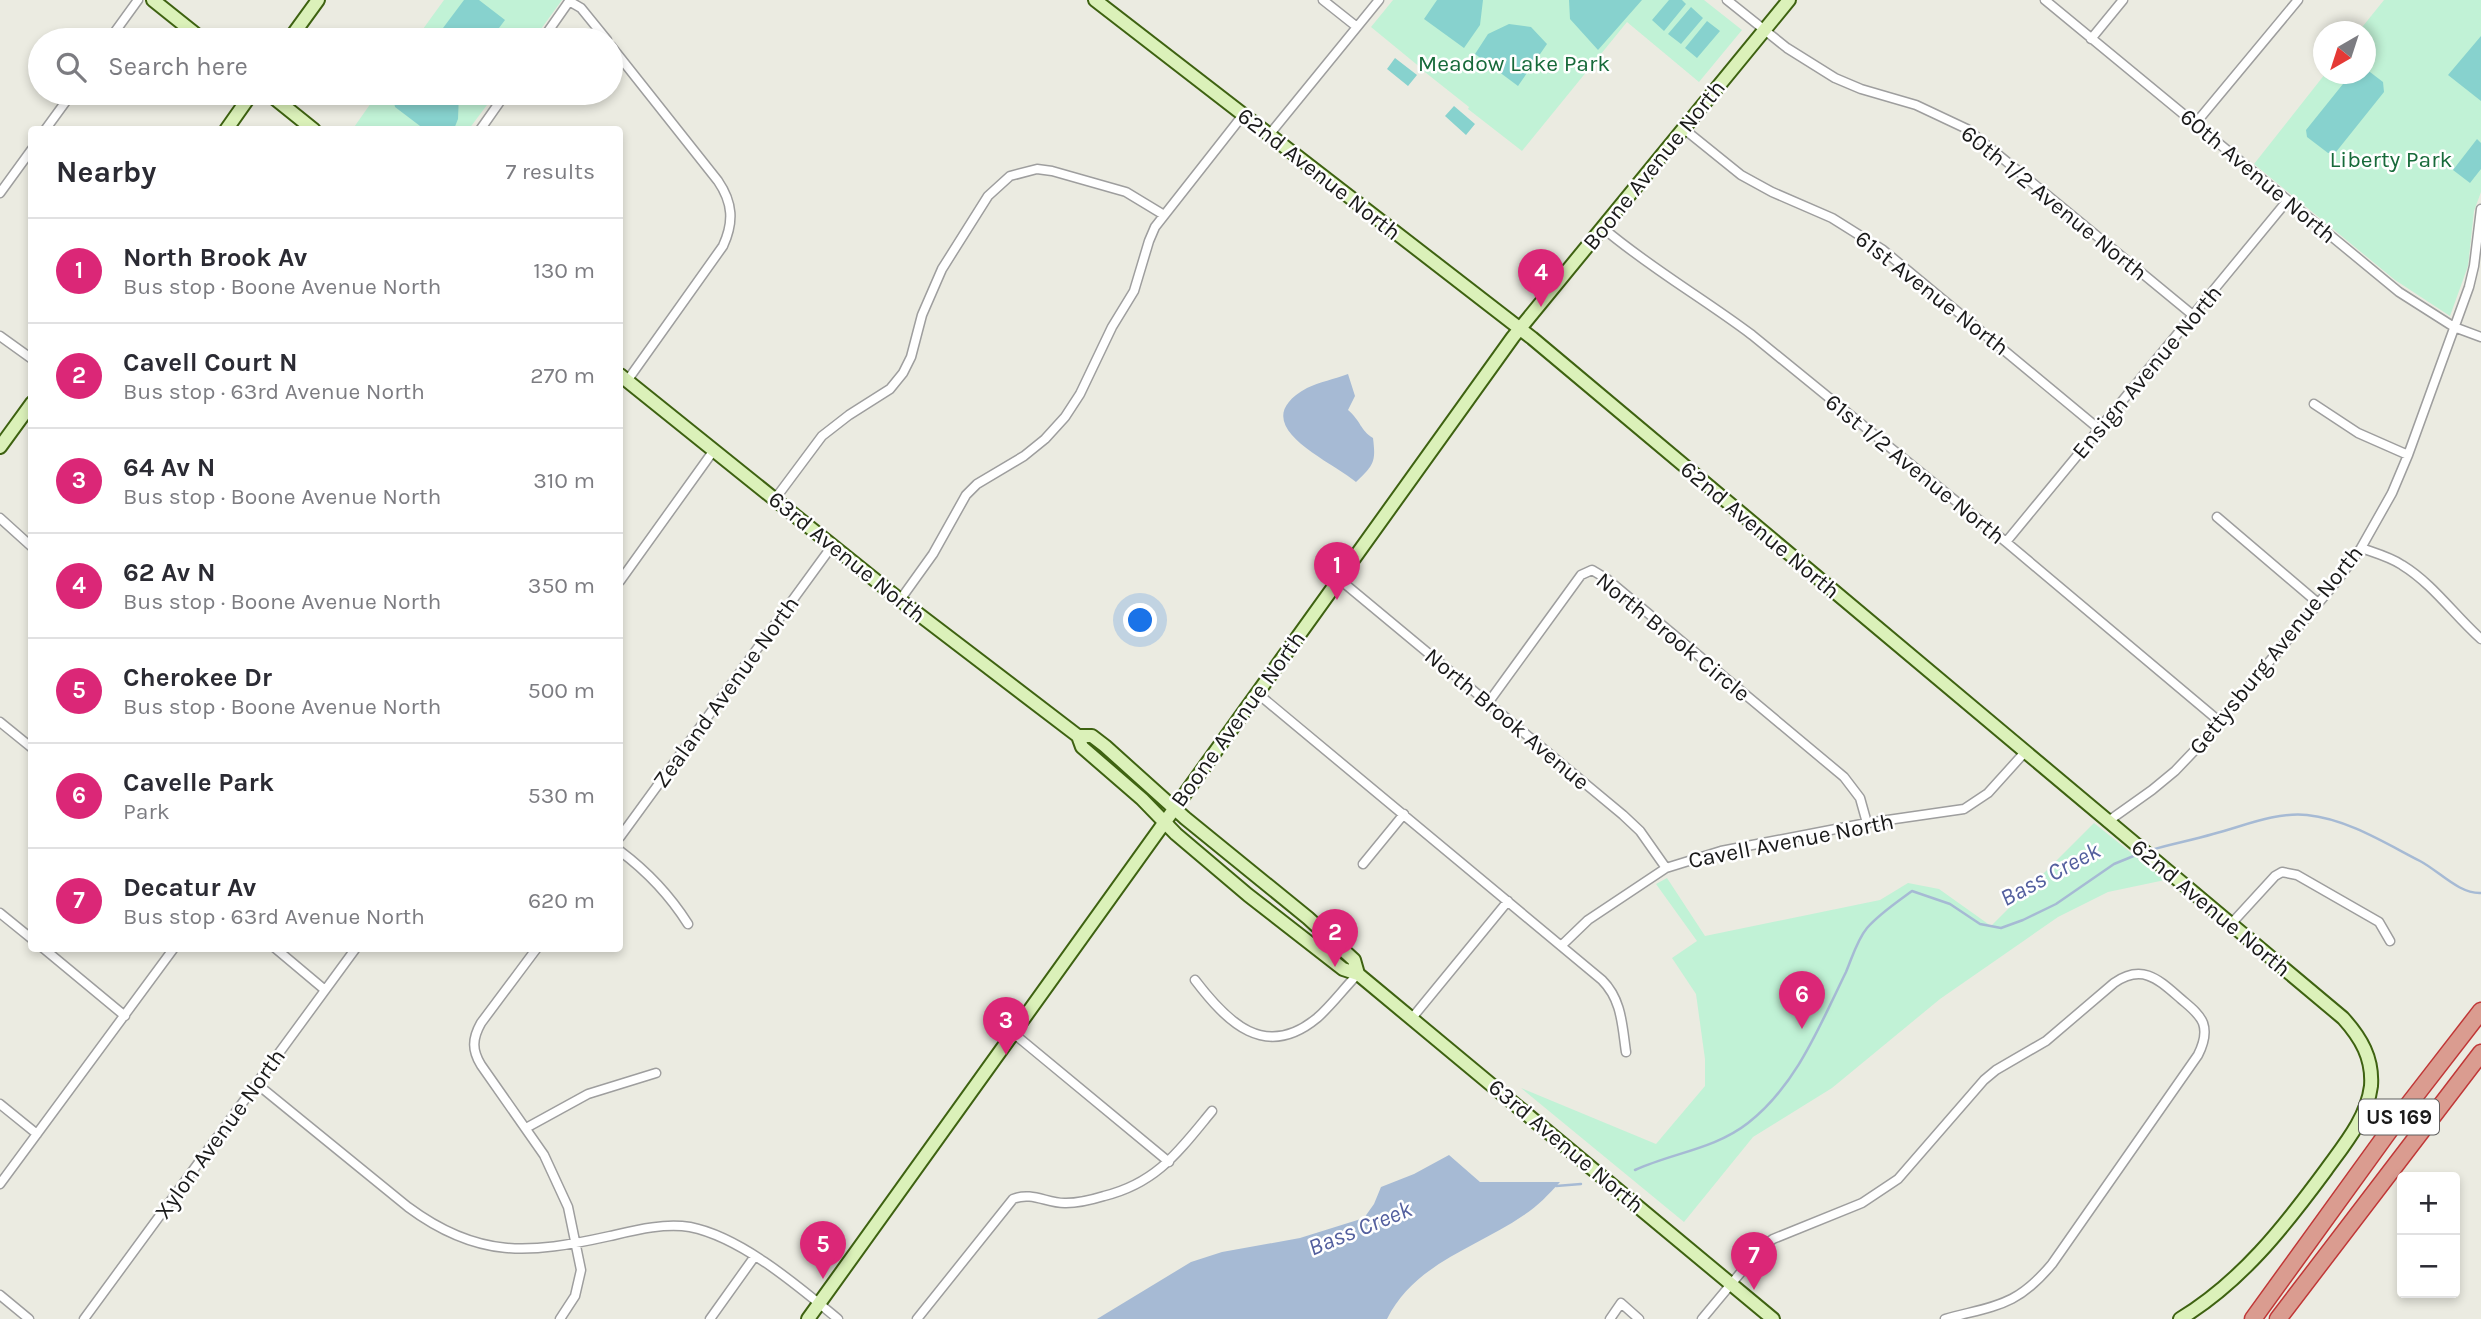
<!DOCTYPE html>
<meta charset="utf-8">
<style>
body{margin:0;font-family:Karla,sans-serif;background:#f7f7f7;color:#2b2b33}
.controls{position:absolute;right:21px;bottom:21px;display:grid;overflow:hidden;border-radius:7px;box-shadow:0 4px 10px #0003}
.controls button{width:63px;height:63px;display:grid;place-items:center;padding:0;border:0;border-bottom:2px solid #e1e1e2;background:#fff;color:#2b2b33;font:35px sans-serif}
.compass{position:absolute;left:2313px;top:21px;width:63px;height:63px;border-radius:50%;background:#fff;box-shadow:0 4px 10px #0003;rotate:219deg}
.you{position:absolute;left:1141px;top:621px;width:24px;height:24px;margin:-18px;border:5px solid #fff;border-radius:50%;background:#1a73e8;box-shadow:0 0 0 10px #1a73e833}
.badge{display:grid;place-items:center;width:46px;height:46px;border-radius:50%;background:#db2777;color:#fff;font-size:23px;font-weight:700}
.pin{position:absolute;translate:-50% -58px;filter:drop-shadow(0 2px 4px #0008)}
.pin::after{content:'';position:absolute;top:37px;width:24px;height:21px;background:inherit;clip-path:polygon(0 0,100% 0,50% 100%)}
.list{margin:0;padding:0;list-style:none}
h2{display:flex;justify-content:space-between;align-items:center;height:91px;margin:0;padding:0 28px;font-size:30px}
h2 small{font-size:23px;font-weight:400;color:#7c7c81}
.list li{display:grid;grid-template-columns:46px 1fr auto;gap:21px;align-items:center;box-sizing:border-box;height:105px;padding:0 28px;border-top:2px solid #e1e1e2}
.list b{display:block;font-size:26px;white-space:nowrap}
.list p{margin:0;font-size:23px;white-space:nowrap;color:#7c7c81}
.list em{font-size:23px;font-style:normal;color:#7c7c81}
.icon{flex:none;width:38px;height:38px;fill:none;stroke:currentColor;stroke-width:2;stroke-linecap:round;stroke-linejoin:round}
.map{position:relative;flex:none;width:2481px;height:1319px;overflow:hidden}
.search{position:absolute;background:#fff;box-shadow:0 4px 10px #0003;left:28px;top:28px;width:595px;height:77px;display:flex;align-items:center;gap:18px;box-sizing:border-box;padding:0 24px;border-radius:38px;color:#7c7c81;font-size:26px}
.panel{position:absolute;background:#fff;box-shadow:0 4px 10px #0003;left:28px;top:126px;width:595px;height:826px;border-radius:7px}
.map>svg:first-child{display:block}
.park{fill:#c1f2d6}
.pitch{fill:#87d2ce}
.water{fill:#a6bad4}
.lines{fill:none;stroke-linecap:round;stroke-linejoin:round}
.stream{stroke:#a6bad4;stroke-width:2.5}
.street-casing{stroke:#9e9e9e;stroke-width:11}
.secondary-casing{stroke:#3e6211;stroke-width:16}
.highway-casing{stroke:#c03737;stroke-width:19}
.street{stroke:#fff;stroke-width:8}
.secondary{stroke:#dbf1b9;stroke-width:12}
.highway{stroke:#da9c90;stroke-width:16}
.labels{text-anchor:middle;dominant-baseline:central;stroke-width:5;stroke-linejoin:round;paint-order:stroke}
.shield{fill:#fff;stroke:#5f5f5f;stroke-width:2}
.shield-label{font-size:21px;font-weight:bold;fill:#1a1a1a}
.park-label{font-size:23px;fill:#176a3a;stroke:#fff}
.street-label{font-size:23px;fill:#1a1a1a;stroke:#fff}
.water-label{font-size:24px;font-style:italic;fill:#535f9e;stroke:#fff}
</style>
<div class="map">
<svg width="2481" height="1319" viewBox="0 0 2481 1319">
<rect width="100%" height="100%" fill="#ebebe1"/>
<!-- park -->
<path class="park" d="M444,0H562L533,40H415Z
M1393,0H1704L1742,30L1699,82L1627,22L1522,151L1468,109L1469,107L1421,69V68L1371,27Z
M2384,0H2481V192L2474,211L2468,266L2450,316L2395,280L2254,164L2325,74H2366V32L2359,31Z
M378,93H496L469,129L352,130Z
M2094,823L2165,880L2108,892L2058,917L1940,999L1832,1088L1753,1137L1684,1222L1521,1088L1656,1144L1705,1086V1059L1696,994L1672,958L1697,941L1656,884L1667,878L1705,936L1880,900L1908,883L1939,889L1991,926Z"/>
<!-- pitch -->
<path class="pitch" d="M464,0H479L505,20L490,40H434Z
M1437,0H1483L1480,25L1464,48L1424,19Z
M1569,0H1642L1598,50L1570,19Z
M1669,0H1682L1686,4L1664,31L1652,20Z
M1691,7L1703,18L1681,44L1668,34Z
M1707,21L1720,31L1697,58L1685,48Z
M1509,24L1531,27L1547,44L1518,86L1475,54L1488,34Z
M2481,36V101L2448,75Z
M1395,58L1417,75L1408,86L1387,69Z
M2366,69L2383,82L2384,92L2336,152L2328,153L2307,137L2306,130L2351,74H2366Z
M397,93H459L458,119L454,129H424L395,107L393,97Z
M1454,106L1475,124L1466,135L1445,116Z
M2477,139L2481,143V169L2470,183L2453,170Z"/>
<!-- water -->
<path class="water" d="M1348,374L1355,396L1348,410C1361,421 1360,430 1373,438C1376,462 1374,465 1356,482C1328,459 1242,424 1307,388C1319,382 1335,379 1348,374Z
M1449,1155L1480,1182H1560C1549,1194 1538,1206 1524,1215C1476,1248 1415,1263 1387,1319H1097L1191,1262L1222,1252L1300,1238L1364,1218L1374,1204L1381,1187L1414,1174Z"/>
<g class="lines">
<!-- stream -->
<path class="stream" d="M2151,850C2171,844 2193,840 2213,834C2244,826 2274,812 2307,815C2347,819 2385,843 2420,861C2439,871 2459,894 2481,893
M1635,1170C1672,1153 1715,1149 1748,1123C1796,1086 1820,1025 1846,972C1852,958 1857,940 1867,928C1879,914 1897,902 1912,891L1950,904L1980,924L2001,928L2023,920L2056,904L2114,864L2141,853
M1556,1186L1581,1184"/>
<defs>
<path id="street" d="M1323,0L1357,27
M1727,0L1787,48L1835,78L1861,89L1916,105L1967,129L2194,316
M2045,0L2399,292L2454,327L2481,337
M569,1L581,8L607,40
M2091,39L2123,0
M109,40L138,0
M542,40L570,0
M611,46L718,181C733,203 734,222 723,246L627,381
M2195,124L2298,0
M1684,129L1741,175L1772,192L1832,218L1883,250L2099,429
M45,130L72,93
M480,130L506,93
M1269,135L1379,0
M0,193L32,149
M1603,228C1650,268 1703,298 1752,335L2006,542L2219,721
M0,336L32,359
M2314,404L2358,433L2408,455
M775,499L822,436L849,415L890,389L903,373L911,357L922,315L942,269L988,196L1010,176L1037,169L1052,171L1126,192L1164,215
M2217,517L2318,603
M0,518L32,547
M2006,542L2287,201
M2361,548C2375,553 2390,557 2402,565C2433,584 2454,615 2481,639
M1339,579L1623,815L1640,831L1666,868
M620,581L714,450
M900,600L933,554L966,495L977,484L1024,456L1045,439L1065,417L1080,394L1112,327L1134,291L1149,241L1155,227L1243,115
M1257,693L1602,980C1622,1000 1622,1025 1626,1052
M1488,703L1581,575L1592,570L1607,579L1844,777L1860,798L1867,823
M0,722L32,748
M2107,822L2152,790L2175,771L2196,749L2337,581L2361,548L2392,493L2408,455L2469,287L2474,266L2481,209
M620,837L832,546
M620,851C648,872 669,894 688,924
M1363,864L1404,814
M0,913L32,939
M2231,924L2275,876L2282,872L2297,875L2379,922L2390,941
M1561,946L1588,920L1666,868L1721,851L1867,823L1964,809L1988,793L2025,752
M43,948L125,1016
M275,948L325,990
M537,948L481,1023C472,1039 472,1050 481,1065L544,1155L568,1207L581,1270L575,1296L560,1319
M1195,980C1227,1022 1265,1061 1317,1018C1332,1005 1344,988 1358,974
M1412,1018L1508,901
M1013,1033L1169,1162
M257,1084L408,1207C478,1259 529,1254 610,1236C636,1230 663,1223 690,1227C741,1237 798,1286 838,1319
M0,1104L37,1134
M526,1128L588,1094L656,1073
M0,1184L174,948
M0,1295L29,1319
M84,1319L356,948
M710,1319L755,1256
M917,1319L1013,1199C1032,1191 1048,1204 1066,1203C1079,1203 1091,1200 1104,1196C1157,1183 1179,1151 1212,1111
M1610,1319L1621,1303L1639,1319
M1702,1319L1762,1247L1773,1239L1862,1203L1898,1179L1984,1080L1996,1070L2046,1041L2114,983C2143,963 2159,980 2181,999C2189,1006 2199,1013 2203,1023C2207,1034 2203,1045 2198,1055L2052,1264C2016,1307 1996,1305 1945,1319"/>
<path id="secondary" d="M153,0L203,40
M1095,0L1532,338L2343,1018C2361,1038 2373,1058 2371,1086C2367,1118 2344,1145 2326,1170C2284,1227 2241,1282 2180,1319
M289,40L318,0
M268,93L314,130
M226,130L252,93
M620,375L900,600L1078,736L1082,747L1142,799L1176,834L1248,895L1343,969L1358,974L1773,1319
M0,447L32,403
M1078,736H1092L1105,746L1185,818L1308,918L1354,960L1358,974
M808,1319L1513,337L1789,0"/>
<path id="highway" d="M2253,1319L2402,1113L2481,1011
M2278,1319L2481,1053"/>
</defs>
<!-- street casing -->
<use href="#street" class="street-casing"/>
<!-- secondary casing -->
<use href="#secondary" class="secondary-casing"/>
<!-- highway casing -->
<use href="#highway" class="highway-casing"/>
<!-- street -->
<use href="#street" class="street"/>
<!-- secondary -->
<use href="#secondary" class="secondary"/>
<!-- highway -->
<use href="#highway" class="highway"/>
</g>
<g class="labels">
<!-- shield labels -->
<rect class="shield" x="2359" y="1099.5" width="80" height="35" rx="5"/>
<g class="shield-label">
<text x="2399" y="1117">US 169</text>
</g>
<!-- park labels -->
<g class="park-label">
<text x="1514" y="63">Meadow Lake Park</text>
<text x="2391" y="159">Liberty Park</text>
</g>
<!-- street labels -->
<g class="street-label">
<text transform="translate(1654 165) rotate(-51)">Boone Avenue North</text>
<text transform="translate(1319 174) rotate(38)">62nd Avenue North</text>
<text transform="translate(2258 176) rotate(40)">60th Avenue North</text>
<text transform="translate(2054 203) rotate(39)">60th 1/2 Avenue North</text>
<text transform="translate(1932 293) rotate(38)">61st Avenue North</text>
<text transform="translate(2147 372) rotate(-50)">Ensign Avenue North</text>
<text transform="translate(1915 469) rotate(39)">61st 1/2 Avenue North</text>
<text transform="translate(1760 530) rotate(40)">62nd Avenue North</text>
<text transform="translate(847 557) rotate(39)">63rd Avenue North</text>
<text transform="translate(1673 637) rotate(39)">North Brook Circle</text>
<text transform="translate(2276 650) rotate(-51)">Gettysburg Avenue North</text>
<text transform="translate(726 692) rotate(-54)">Zealand Avenue North</text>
<text transform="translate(1238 719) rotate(-54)">Boone Avenue North</text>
<text transform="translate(1507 719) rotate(40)">North Brook Avenue</text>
<text transform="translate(1791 841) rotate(-11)">Cavell Avenue North</text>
<text transform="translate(2211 908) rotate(40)">62nd Avenue North</text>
<text transform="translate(220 1134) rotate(-54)">Xylon Avenue North</text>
<text transform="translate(1566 1146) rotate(40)">63rd Avenue North</text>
</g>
<!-- water labels -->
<g class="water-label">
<text transform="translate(2050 874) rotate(-28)">Bass Creek</text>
<text transform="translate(1360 1228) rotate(-22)">Bass Creek</text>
</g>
</g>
</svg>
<div class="controls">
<button>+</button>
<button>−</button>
</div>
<svg class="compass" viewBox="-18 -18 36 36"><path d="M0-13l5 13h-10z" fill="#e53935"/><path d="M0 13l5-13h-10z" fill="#7c7c81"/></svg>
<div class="you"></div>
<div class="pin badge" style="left:1337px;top:600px">1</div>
<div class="pin badge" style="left:1335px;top:967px">2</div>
<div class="pin badge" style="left:1006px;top:1055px">3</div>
<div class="pin badge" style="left:1541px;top:307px">4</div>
<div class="pin badge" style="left:823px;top:1279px">5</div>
<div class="pin badge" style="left:1802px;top:1029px">6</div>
<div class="pin badge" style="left:1754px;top:1290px">7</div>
<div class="search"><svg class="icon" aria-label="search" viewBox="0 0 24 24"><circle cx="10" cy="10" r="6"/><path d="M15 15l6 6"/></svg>Search here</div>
<section class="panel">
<h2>Nearby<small>7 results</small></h2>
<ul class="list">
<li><span class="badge">1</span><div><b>North Brook Av</b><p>Bus stop · Boone Avenue North</p></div><em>130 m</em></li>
<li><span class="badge">2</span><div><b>Cavell Court N</b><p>Bus stop · 63rd Avenue North</p></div><em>270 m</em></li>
<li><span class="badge">3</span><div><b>64 Av N</b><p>Bus stop · Boone Avenue North</p></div><em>310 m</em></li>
<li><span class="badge">4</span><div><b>62 Av N</b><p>Bus stop · Boone Avenue North</p></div><em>350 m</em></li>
<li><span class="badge">5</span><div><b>Cherokee Dr</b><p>Bus stop · Boone Avenue North</p></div><em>500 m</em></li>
<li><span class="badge">6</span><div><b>Cavelle Park</b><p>Park</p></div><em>530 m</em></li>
<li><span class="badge">7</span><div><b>Decatur Av</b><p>Bus stop · 63rd Avenue North</p></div><em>620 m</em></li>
</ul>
</section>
</div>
